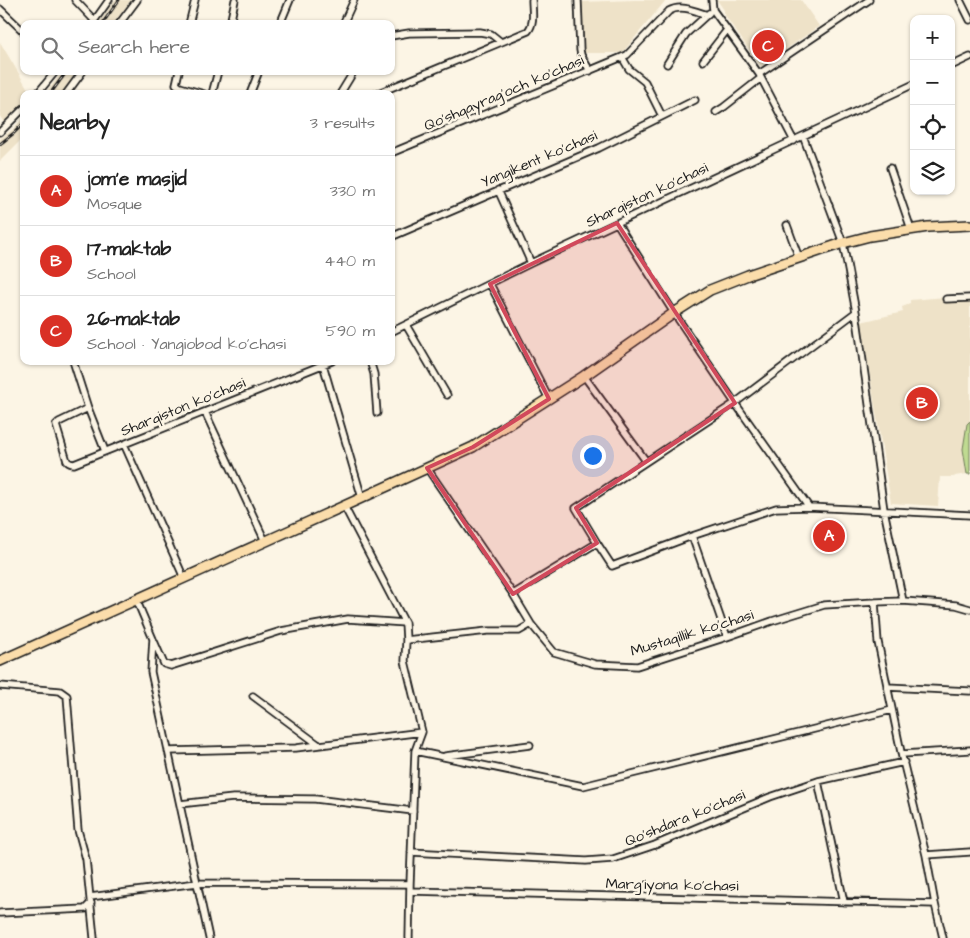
<!DOCTYPE html>
<meta charset="utf-8">
<style>
body{margin:0;font-family:"Architects Daughter",sans-serif;background:#f2f2f2;color:#222}
.controls{position:absolute;right:15px;top:15px;display:grid;overflow:hidden;border-radius:10px;box-shadow:0 1px 4px #0004}
.controls button{width:45px;height:45px;display:grid;place-items:center;padding:0;border:0;border-bottom:1px solid #e0e0e0;background:#fff;color:#222;font:25px sans-serif}
.you{position:absolute;left:592px;top:455px;width:18px;height:18px;margin:-12px;border:4px solid #fff;border-radius:50%;background:#1a73e8;box-shadow:0 0 0 8px #1a73e833}
.badge{display:grid;place-items:center;width:32px;height:32px;border-radius:50%;background:#d93025;color:#fff;font-size:16px;font-weight:700}
.pin{position:absolute;translate:-50% -50%;border:2px solid #fff;box-shadow:0 1px 5px #0006}
.list{margin:0;padding:0;list-style:none}
h2{display:flex;justify-content:space-between;align-items:center;height:65px;margin:0;padding:0 20px;font-size:21px}
h2 small{font-size:16px;font-weight:400;color:#767676}
.list li{display:grid;grid-template-columns:32px 1fr auto;gap:15px;align-items:center;box-sizing:border-box;height:70px;padding:0 20px;border-top:1px solid #e0e0e0}
.list b{display:block;font-size:19px;white-space:nowrap}
.list p{margin:0;font-size:16px;white-space:nowrap;color:#767676}
.list em{font-size:16px;font-style:normal;color:#767676}
.icon{flex:none;width:28px;height:28px;fill:none;stroke:currentColor;stroke-width:2;stroke-linecap:round;stroke-linejoin:round}
.map{position:relative;flex:none;width:970px;height:938px;overflow:hidden}
.search{position:absolute;background:#fff;box-shadow:0 1px 4px #0004;left:20px;top:20px;width:375px;height:55px;display:flex;align-items:center;gap:12px;box-sizing:border-box;padding:0 18px;border-radius:10px;color:#767676;font-size:19px}
.panel{position:absolute;background:#fff;box-shadow:0 1px 4px #0004;left:20px;top:90px;width:375px;height:275px;border-radius:10px}
.map>svg:first-child{display:block}
.built{fill:#eee2c8}
.green{fill:#bfda91;stroke:#6e7b56}
.lines{fill:none;stroke-linecap:round;stroke-linejoin:round}
.street-casing{stroke:#1c1c1c;stroke-width:9}
.primary-casing{stroke:#1c1c1c;stroke-width:12}
.street{stroke:#fcf5e5;stroke-width:5.5}
.primary{stroke:#fbddab;stroke-width:9}
.rail-casing{stroke:#1c1c1c;stroke-width:3}
.rail{stroke:#fcf5e5;stroke-width:1;stroke-dasharray:4;stroke-linecap:butt}
.marked{fill:#d1495b;fill-opacity:0.2;stroke:#d1495b;stroke-width:4;stroke-linejoin:round}
.labels{text-anchor:middle;dominant-baseline:central;stroke-width:5;stroke-linejoin:round;paint-order:stroke}
.street-label{font-size:15px;fill:#1c1c1c;stroke:#fcf5e5}
</style>
<div class="map">
<svg width="970" height="938" viewBox="0 0 970 938">
<rect width="100%" height="100%" fill="#fcf5e5"/>
<filter id="ink" filterUnits="userSpaceOnUse"><feTurbulence type="fractalNoise" baseFrequency=".02" numOctaves="2"/><feDisplacementMap in="SourceGraphic" scale="10" xChannelSelector="R" yChannelSelector="G"/><feConvolveMatrix kernelMatrix="1 2 1 2 8 2 1 2 1" color-interpolation-filters="sRGB"/></filter>
<g filter="url(#ink)">
<!-- built -->
<path class="built" d="M115,0H131L113,24H98Z
M635,0H666L622,53H584L582,2Z
M717,0H801L819,26L761,67L724,14V10Z
M0,42L31,94H24V103L4,123L0,116Z
M63,71H79L64,94H45Z
M24,117V137L0,161V139L12,130Z
M946,297L970,300V421L967,424L963,449L967,474L955,476L954,477H940L938,506L891,503L861,322L903,312L902,307L910,304V300Z"/>
<!-- green -->
<path class="green" d="M970,421V474H967L963,449L967,424Z"/>
<g class="lines">
<defs>
<path id="street" d="M75,0L94,20
M578,0L580,50L581,55L590,71
M712,0L713,10L759,74L794,141
M960,0L970,20
M0,9L24,32
M92,24L109,0
M119,24L137,0
M189,24L195,0
M230,24L235,0
M280,24L290,0
M343,24L354,0
M391,36L409,33L480,32L491,34L501,42
M622,57L629,69L645,82L662,116
M703,61L727,30
M667,64L686,34L709,13
M951,66L970,57
M179,71L176,84L180,87
M759,74L869,0
M37,94L56,71
M66,94L83,71
M178,94L180,87L204,94
M212,94L218,71
M250,94L259,71
M340,94L354,71
M376,94L528,31C535,23 532,10 532,0
M716,112L724,107L761,78
M0,132L24,108
M803,136L843,243L856,312L735,403L809,507L970,515
M391,153L627,55L669,11C681,4 695,11 707,15
M890,168L911,229
M498,190L531,263
M787,225L799,258
M391,237L599,148L695,100
M490,284L549,399
M946,299L970,298
M856,312L884,510L903,601
M406,325L447,395
M391,332L531,263L914,84
M73,361L88,408L59,422L56,425L67,461C69,463 70,464 74,464L332,361
M322,361L362,498
M370,361L374,374L377,413
M584,376L646,461
M88,408L105,451
M205,412L265,541
M124,444L184,578
M427,468L513,594L531,624L554,652L595,664L637,666L727,637L772,621L824,605L875,602L903,601L956,605L970,609
M344,506L405,623L406,640L405,661L422,732L415,751L410,884L409,938
M692,536L727,637
M597,543L612,566L692,536L776,508L809,507
M513,594L597,543L576,508L735,403L674,313L617,223
M136,599L153,639L151,672L209,938
M875,602L878,642L902,757L926,855L935,904L943,938
M406,640L488,631H519L531,624
M154,641L164,664L171,666L281,631L348,619L405,623
M0,686L60,691L67,696L78,830L86,859L94,938
M887,687L970,691
M253,696L319,745
M168,751L296,748L422,732
M415,751L583,786L892,710
M902,754L970,750
M445,756L530,745
M818,781L844,902
M180,804L233,798L315,799L413,811
M411,852L586,861L613,859L655,845L770,797L818,781L904,762
M926,855L970,852
M410,891L935,904
M90,897L197,883L410,884
M0,913L85,909L91,903"/>
<path id="primary" d="M0,661L344,506L473,447L584,376L674,313L710,290L748,275L843,243L870,236L928,227L970,225"/>
</defs>
<!-- street casing -->
<use href="#street" class="street-casing"/>
<!-- primary casing -->
<use href="#primary" class="primary-casing"/>
<!-- street -->
<use href="#street" class="street"/>
<!-- primary -->
<use href="#primary" class="primary"/>
<defs>
<path id="rail" d="M102,24L119,0
M50,94L67,71
M0,144L14,133L24,123"/>
</defs>
<!-- rail casing -->
<use href="#rail" class="rail-casing"/>
<!-- rail -->
<use href="#rail" class="rail"/>
</g>
</g>
<!-- marked area -->
<path class="marked" d="M617,223L735,403L576,508L597,543L513,594L427,468L473,447L549,399L490,284Z"/>
<g class="labels">
<!-- street labels -->
<g class="street-label">
<text transform="translate(504 93) rotate(-23)">Qo'shqayrag'och ko'chasi</text>
<text transform="translate(539 159) rotate(-23)">Yangikent ko'chasi</text>
<text transform="translate(647 195) rotate(-25)">Sharqiston ko'chasi</text>
<text transform="translate(183 407) rotate(-22)">Sharqiston ko'chasi</text>
<text transform="translate(692 633) rotate(-17)">Mustaqillik ko'chasi</text>
<text transform="translate(685 818) rotate(-22)">Qo'shdara ko'chasi</text>
<text transform="translate(672 885) rotate(1)">Marg'iyona ko'chasi</text>
</g>
</g>
</svg>
<div class="controls">
<button>+</button>
<button>−</button>
<button><svg class="icon" aria-label="locate" viewBox="0 0 24 24"><circle cx="12" cy="12" r="6"/><path d="M12 2v4M12 18v4M2 12h4M18 12h4"/></svg></button>
<button><svg class="icon" aria-label="layers" viewBox="0 0 24 24"><path d="M12 4l9 5-9 5-9-5zM3 14l9 5 9-5"/></svg></button>
</div>
<div class="you"></div>
<div class="pin badge" style="left:829px;top:536px">A</div>
<div class="pin badge" style="left:922px;top:403px">B</div>
<div class="pin badge" style="left:768px;top:46px">C</div>
<div class="search"><svg class="icon" aria-label="search" viewBox="0 0 24 24"><circle cx="10" cy="10" r="6"/><path d="M15 15l6 6"/></svg>Search here</div>
<section class="panel">
<h2>Nearby<small>3 results</small></h2>
<ul class="list">
<li><span class="badge">A</span><div><b>jom'e masjid</b><p>Mosque</p></div><em>330 m</em></li>
<li><span class="badge">B</span><div><b>17-maktab</b><p>School</p></div><em>440 m</em></li>
<li><span class="badge">C</span><div><b>26-maktab</b><p>School · Yangiobod ko'chasi</p></div><em>590 m</em></li>
</ul>
</section>
</div>
